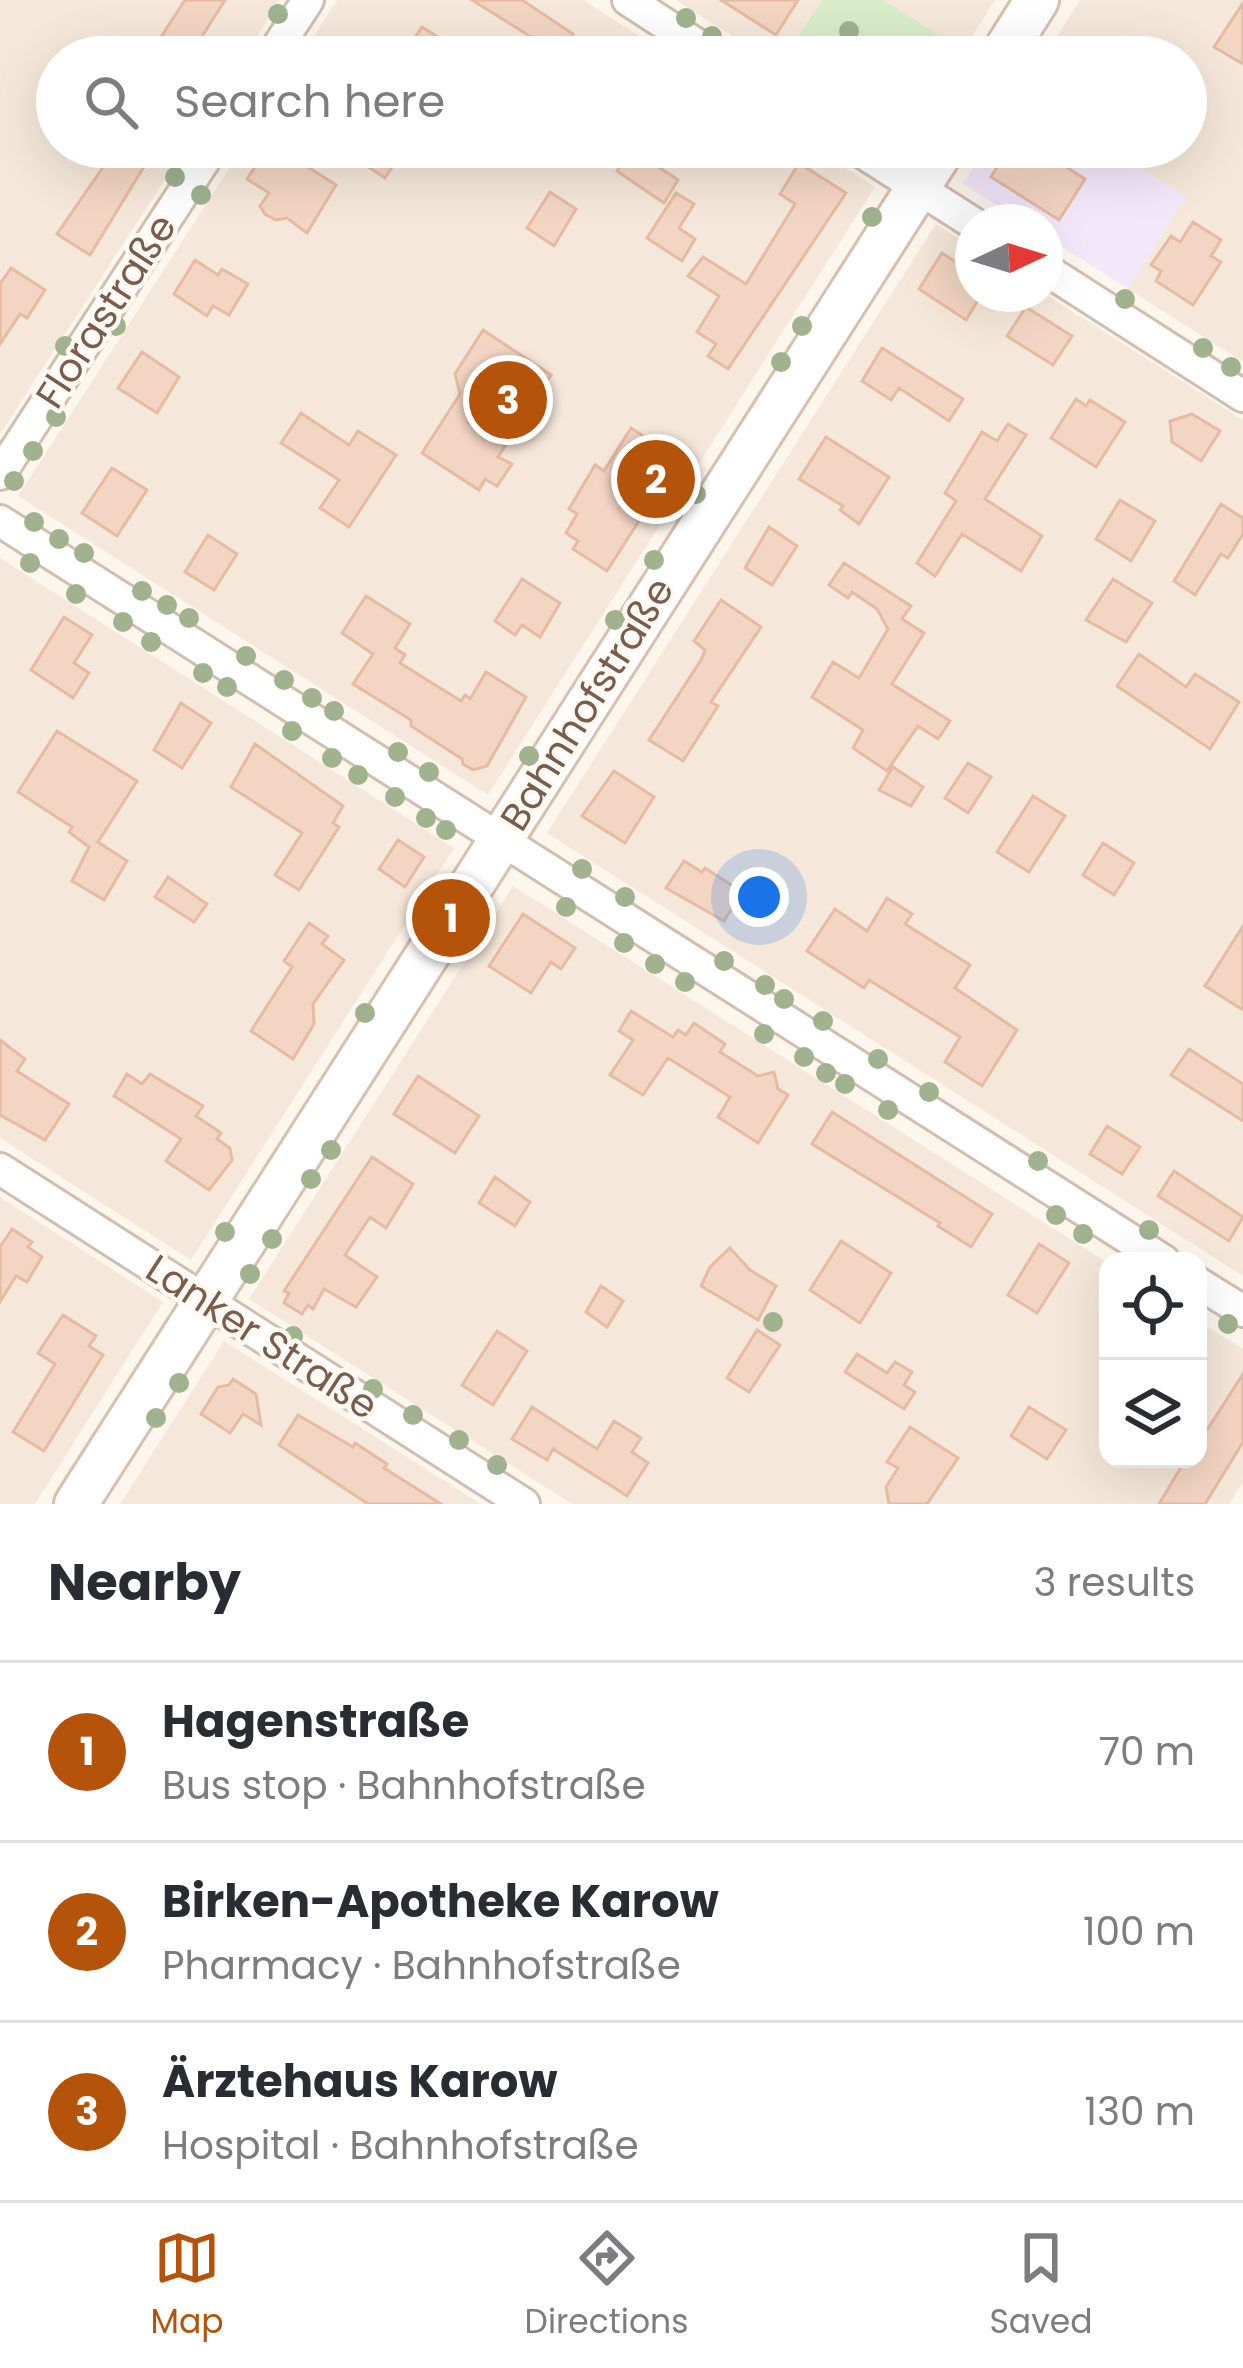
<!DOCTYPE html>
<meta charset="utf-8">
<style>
body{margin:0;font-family:Poppins,sans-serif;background:#f7f7f7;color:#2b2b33}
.controls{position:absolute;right:36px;bottom:36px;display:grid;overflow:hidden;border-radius:24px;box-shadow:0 12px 48px #0002}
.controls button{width:108px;height:108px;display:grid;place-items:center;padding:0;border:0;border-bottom:3px solid #e1e1e2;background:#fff;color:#2b2b33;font:60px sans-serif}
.compass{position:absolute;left:955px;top:204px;width:108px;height:108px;border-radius:50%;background:#fff;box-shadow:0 12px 48px #0002;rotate:86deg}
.you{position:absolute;left:759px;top:897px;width:42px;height:42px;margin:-30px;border:9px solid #fff;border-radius:50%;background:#1a73e8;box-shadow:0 0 0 18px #1a73e833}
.badge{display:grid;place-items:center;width:78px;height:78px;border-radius:50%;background:#b45309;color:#fff;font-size:39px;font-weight:700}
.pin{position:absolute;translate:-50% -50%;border:6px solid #fff;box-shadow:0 3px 12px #0006}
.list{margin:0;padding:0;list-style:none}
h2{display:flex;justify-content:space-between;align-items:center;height:156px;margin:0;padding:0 48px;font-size:51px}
h2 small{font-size:39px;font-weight:400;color:#7c7c81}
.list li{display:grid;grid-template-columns:78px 1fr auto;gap:36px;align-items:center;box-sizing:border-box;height:180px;padding:0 48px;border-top:3px solid #e1e1e2}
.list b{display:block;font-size:45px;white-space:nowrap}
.list p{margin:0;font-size:39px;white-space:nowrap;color:#7c7c81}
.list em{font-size:39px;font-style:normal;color:#7c7c81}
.icon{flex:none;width:66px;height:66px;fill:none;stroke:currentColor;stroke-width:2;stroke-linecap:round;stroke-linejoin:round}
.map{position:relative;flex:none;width:1243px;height:1504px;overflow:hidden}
.search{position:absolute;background:#fff;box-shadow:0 12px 48px #0002;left:36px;right:36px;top:36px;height:132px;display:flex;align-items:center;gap:30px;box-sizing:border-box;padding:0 42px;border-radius:66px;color:#7c7c81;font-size:45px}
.sheet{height:696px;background:#fff}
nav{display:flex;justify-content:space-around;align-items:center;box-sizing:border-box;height:168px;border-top:3px solid #e1e1e2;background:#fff;font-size:33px;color:#7c7c81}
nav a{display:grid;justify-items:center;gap:6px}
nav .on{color:#b45309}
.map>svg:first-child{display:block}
.residential{fill:#f5e8da}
.education{fill:#f3e8fa}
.green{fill:#d8ecc9}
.building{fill:#f3d5c3;stroke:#e6bba3;stroke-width:3}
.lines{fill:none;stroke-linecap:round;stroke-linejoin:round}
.street-casing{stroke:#d1beb0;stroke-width:36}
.secondary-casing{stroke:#d6c0b0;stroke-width:48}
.street{stroke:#fff;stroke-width:30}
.secondary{stroke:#fff;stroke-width:42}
.tree{fill:#a0b28e}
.labels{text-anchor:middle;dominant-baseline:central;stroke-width:9;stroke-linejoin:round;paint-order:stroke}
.street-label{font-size:39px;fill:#7a5c4d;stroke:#fffaf3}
</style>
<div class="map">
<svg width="1243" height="1504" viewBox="0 0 1243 1504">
<rect width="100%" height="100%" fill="#fdf6ec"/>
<!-- residential -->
<path class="residential" d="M0,0H280L244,57H57V147H186L0,434Z
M337,0H583L672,57H301Z
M676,0H995L959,57H764Z
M1080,0H1243V362L1128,289L1185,197L1106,147H1186V57H1044Z
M243,147H813L875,187L488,795L18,496Z
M936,224L973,248V294H1045L1243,420V1276L547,833Z
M0,558L454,848L191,1260L0,1138Z
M513,886L1108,1263V1459H1198V1321L1243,1349V1483L1229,1504H572L249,1299Z
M0,1197L163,1302L35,1504H0Z
M224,1341L481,1504H120Z"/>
<!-- education -->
<path class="education" d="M986,147H1106L1186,197L1128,289L1045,236V222H1023L963,184Z"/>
<!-- green -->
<path class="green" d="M822,0H883L964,51L960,57H785Z"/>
<!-- building -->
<path class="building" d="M185,0H225L189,57H148Z
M472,0H522L573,34L559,57H518L531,37Z
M721,0H798L776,35Z
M1243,3V64L1214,47Z
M422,27L469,57H402Z
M117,147H156L90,255L57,234Z
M268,147H277L336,185L307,233L287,218L276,220L265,214L260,206L269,193L247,179Z
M338,147H405L385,178Z
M1009,147H1035L1085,179L1059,220L991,177Z
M632,149L678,180L664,203L617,171Z
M799,163L846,193L728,369L708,356L716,344L697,332L719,296L688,276L703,257L746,284L795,204L780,194Z
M550,192L576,209L554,246L527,228Z
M676,193L694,204L679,228L695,239L682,261L647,238Z
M1193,222L1221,240L1211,256L1221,262L1193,305L1156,281L1161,271L1151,265L1171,236L1180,242Z
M942,253L973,273V294H982L966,320L919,289Z
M195,260L218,275L222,269L248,284L229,315L213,306L207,316L174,294Z
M11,268L45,290L27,318L20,314L0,344V284Z
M1026,307L1072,336L1053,365L1007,336Z
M483,330L551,375L527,413L470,423L505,446L498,457L512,464L497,486L485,479L479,490L422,453L460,394L455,374Z
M882,348L963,399L949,421L899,388L891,400L862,381Z
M142,352L179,377L157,413L118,388Z
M1076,399L1086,406L1090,400L1125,422L1096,467L1051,438Z
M301,413L349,445L358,431L396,455L349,527L320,508L339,480L281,443Z
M1192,414L1220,431L1201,461L1172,442L1170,421Z
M1008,424L1026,435L985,499L1042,536L1021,571L962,534L935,576L917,563L956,501L945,493L982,432L997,441Z
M631,428L665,450L661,458L674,466L607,571L573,549L578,541L566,533L577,514L569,509L595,465L604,471Z
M826,437L889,477L859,524L840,510L843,506L799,479Z
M112,468L147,490L117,536L82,513Z
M1120,500L1155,521L1131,561L1096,539Z
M1221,504L1243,518V534L1228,558L1221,554L1195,595L1174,581Z
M769,527L797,546L772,585L745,568Z
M208,535L237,554L214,590L185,572Z
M844,563L911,606L902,619L924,633L892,684L950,721L938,739L918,726L887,771L853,748L863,730L812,697L833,662L859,678L888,629L877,609L852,592L848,598L829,585Z
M522,579L560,603L540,637L522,625L515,635L495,621Z
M1113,579L1152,603L1126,642L1086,620Z
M366,596L410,624L395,648L405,655L400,663L461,701L465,695L470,699L486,672L526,697L487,766L473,770L463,764L462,759L411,726V720L353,684L373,654L342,633Z
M721,600L761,627L711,702L718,706L683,761L649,740L701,660L705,650L694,641Z
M64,617L92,635L74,663L89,673L73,698L31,670Z
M1139,654L1186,687L1195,674L1239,702L1210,749L1117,686Z
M181,703L211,723L182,768L154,750Z
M57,731L137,781L98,842L127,861L104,900L72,881L89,847L69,832L72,827L18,792Z
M255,744L343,806L333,823L339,827L299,890L275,875L302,833L231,787Z
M968,763L991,777L968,813L945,798Z
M893,767L923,787L911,806L879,790Z
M614,771L654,797L625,843L582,816Z
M1033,796L1065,816L1029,872L997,852Z
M398,840L424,857L405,887L379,869Z
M1103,843L1134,863L1114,895L1083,875Z
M684,861L702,872L705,868L742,892L724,921L666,888Z
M168,877L207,904L194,922L155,897Z
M887,898L912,914L905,924L970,965L955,988L1017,1030L982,1086L945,1062L960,1037L869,980L864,988L807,951L835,909L867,931Z
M523,914L575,948L561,969L551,962L531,993L489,966Z
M309,923L328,936L322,944L344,960L313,1004L314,1024L293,1059L251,1031L292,967L284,961Z
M1243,926V1010L1205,986Z
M631,1011L673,1037L678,1030L686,1035L694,1023L725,1044L720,1052L758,1076L774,1072L778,1089L788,1095L758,1143L718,1117L730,1097L668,1058L643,1095L610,1075L633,1040L619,1031Z
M0,1040L25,1059L17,1071L69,1104L45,1140L0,1115Z
M1189,1049L1243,1084V1121L1171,1075Z
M127,1074L142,1084L150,1074L203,1106L196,1116L221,1133L217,1139L230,1148L232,1160L209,1190L166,1161L181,1139L114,1096Z
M418,1076L479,1116L455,1153L394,1114Z
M832,1112L992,1214L971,1247L938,1226L940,1223L812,1144Z
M1107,1126L1140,1147L1122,1174L1090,1154Z
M372,1157L413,1184L386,1228L370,1217L345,1255L377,1277L356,1307L324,1289L313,1309L308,1305L302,1314L284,1303L289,1293L284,1291Z
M1174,1171L1243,1217L1229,1241L1158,1196Z
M495,1177L530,1202L515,1226L479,1203Z
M12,1229L32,1242L28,1247L42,1257L27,1282L16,1276L0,1302V1247Z
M841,1241L891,1273L860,1323L810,1290Z
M1039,1244L1069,1263L1037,1313L1008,1295Z
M730,1248L750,1270L776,1286L758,1320L701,1286L710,1267Z
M601,1286L623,1301L607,1327L586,1312Z
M63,1315L96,1336L89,1346L103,1355L44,1451L13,1432L55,1364L38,1353Z
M757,1330L780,1345L749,1392L727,1378Z
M497,1331L527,1351L493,1405L462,1385Z
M857,1354L887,1373L895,1362L912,1372L904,1385L915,1392L904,1409L845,1372Z
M1243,1374V1442L1205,1504H1159L1186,1459H1198V1444Z
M233,1379L256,1394L261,1425L243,1414L230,1433L201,1414L218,1387L229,1385Z
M532,1407L597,1449L614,1421L641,1438L632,1452L648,1463L627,1496L553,1449L547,1460L512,1439Z
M1029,1407L1066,1430L1047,1459L1011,1436Z
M298,1415L353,1447L355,1443L387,1464L384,1468L441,1504H368L279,1445Z
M910,1427L958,1458L927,1504H889L886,1487L898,1468L887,1462Z"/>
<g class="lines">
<defs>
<path id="street" d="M628,0L716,57
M271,57L308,0
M854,147L973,223
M1045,269L1243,396
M0,474L213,147
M0,521L1164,1261
M0,1169L524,1504
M1198,1283L1243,1311"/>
<path id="secondary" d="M1001,57L1037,0
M76,1504L944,147"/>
</defs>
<!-- street casing -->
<use href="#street" class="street-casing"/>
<!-- secondary casing -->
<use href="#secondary" class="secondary-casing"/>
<!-- street -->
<use href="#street" class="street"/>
<!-- secondary -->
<use href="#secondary" class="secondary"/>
</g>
<!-- trees -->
<g class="tree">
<circle cx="278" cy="14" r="10"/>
<circle cx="686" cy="18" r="10"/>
<circle cx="849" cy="31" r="10"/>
<circle cx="712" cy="36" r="10"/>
<circle cx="175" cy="177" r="10"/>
<circle cx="201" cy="195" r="10"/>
<circle cx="872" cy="217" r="10"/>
<circle cx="1125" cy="299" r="10"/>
<circle cx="116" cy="326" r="10"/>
<circle cx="802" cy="326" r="10"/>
<circle cx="65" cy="346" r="10"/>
<circle cx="1203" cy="348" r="10"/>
<circle cx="781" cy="362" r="10"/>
<circle cx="1231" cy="367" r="10"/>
<circle cx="56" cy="417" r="10"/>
<circle cx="33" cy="451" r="10"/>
<circle cx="14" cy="481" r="10"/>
<circle cx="696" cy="494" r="10"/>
<circle cx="34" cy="522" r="10"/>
<circle cx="59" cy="539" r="10"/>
<circle cx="84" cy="553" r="10"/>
<circle cx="654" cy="560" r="10"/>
<circle cx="30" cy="563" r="10"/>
<circle cx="142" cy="591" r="10"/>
<circle cx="76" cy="594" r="10"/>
<circle cx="167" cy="605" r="10"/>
<circle cx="189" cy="618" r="10"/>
<circle cx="615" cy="620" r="10"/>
<circle cx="123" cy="622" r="10"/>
<circle cx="151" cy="642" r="10"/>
<circle cx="246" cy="656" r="10"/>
<circle cx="203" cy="673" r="10"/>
<circle cx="284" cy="680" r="10"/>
<circle cx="227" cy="687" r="10"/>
<circle cx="312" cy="698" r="10"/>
<circle cx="334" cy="711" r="10"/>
<circle cx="292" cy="731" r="10"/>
<circle cx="398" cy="752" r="10"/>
<circle cx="529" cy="756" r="10"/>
<circle cx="332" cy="758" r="10"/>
<circle cx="429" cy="772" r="10"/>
<circle cx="358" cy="775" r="10"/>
<circle cx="395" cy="797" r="10"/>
<circle cx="426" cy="818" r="10"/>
<circle cx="446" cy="830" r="10"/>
<circle cx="582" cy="869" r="10"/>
<circle cx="625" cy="897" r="10"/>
<circle cx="566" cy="907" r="10"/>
<circle cx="624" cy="943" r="10"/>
<circle cx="724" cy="961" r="10"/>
<circle cx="655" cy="964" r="10"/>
<circle cx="685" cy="982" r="10"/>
<circle cx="765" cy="985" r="10"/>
<circle cx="784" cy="999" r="10"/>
<circle cx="365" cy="1013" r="10"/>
<circle cx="823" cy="1021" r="10"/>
<circle cx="764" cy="1034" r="10"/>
<circle cx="804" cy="1057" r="10"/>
<circle cx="878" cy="1059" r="10"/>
<circle cx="826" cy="1073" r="10"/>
<circle cx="845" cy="1084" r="10"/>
<circle cx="929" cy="1092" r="10"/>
<circle cx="888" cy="1110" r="10"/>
<circle cx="331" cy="1150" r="10"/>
<circle cx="1038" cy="1161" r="10"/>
<circle cx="311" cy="1179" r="10"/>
<circle cx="1056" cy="1215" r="10"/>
<circle cx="1149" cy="1230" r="10"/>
<circle cx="225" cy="1232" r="10"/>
<circle cx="1083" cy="1234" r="10"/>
<circle cx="272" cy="1239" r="10"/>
<circle cx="250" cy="1274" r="10"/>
<circle cx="773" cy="1322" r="10"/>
<circle cx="1228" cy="1324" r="10"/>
<circle cx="293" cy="1336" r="10"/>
<circle cx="179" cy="1383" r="10"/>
<circle cx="373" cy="1389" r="10"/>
<circle cx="413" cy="1415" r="10"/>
<circle cx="156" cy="1418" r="10"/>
<circle cx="459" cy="1440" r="10"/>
<circle cx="497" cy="1465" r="10"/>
</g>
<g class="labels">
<!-- street labels -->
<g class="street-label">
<text transform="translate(106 311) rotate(-57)">Florastraße</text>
<text transform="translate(587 704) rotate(-58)">Bahnhofstraße</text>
<text transform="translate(262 1337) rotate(33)">Lanker Straße</text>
</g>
</g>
</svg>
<div class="controls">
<button><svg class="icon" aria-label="locate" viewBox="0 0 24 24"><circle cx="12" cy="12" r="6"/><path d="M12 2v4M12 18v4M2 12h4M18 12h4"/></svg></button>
<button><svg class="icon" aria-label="layers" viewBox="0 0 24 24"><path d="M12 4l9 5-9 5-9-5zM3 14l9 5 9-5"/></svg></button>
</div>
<svg class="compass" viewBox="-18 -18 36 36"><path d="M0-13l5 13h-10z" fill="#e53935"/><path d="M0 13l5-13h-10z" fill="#7c7c81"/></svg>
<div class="you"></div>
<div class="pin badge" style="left:451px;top:918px">1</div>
<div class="pin badge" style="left:656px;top:479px">2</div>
<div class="pin badge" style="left:508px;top:400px">3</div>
<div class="search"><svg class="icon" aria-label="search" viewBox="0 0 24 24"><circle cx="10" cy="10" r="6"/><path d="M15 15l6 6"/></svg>Search here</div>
</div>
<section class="sheet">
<h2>Nearby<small>3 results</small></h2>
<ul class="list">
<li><span class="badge">1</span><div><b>Hagenstraße</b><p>Bus stop · Bahnhofstraße</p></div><em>70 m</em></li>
<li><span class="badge">2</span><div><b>Birken-Apotheke Karow</b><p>Pharmacy · Bahnhofstraße</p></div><em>100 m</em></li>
<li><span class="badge">3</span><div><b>Ärztehaus Karow</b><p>Hospital · Bahnhofstraße</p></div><em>130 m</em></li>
</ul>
</section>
<nav>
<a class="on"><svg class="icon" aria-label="map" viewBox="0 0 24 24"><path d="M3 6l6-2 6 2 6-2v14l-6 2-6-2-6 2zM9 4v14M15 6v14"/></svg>Map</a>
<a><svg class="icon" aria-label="directions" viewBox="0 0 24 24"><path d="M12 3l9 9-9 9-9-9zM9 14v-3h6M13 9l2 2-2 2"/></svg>Directions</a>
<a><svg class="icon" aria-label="saved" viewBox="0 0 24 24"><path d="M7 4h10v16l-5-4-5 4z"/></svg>Saved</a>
</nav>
